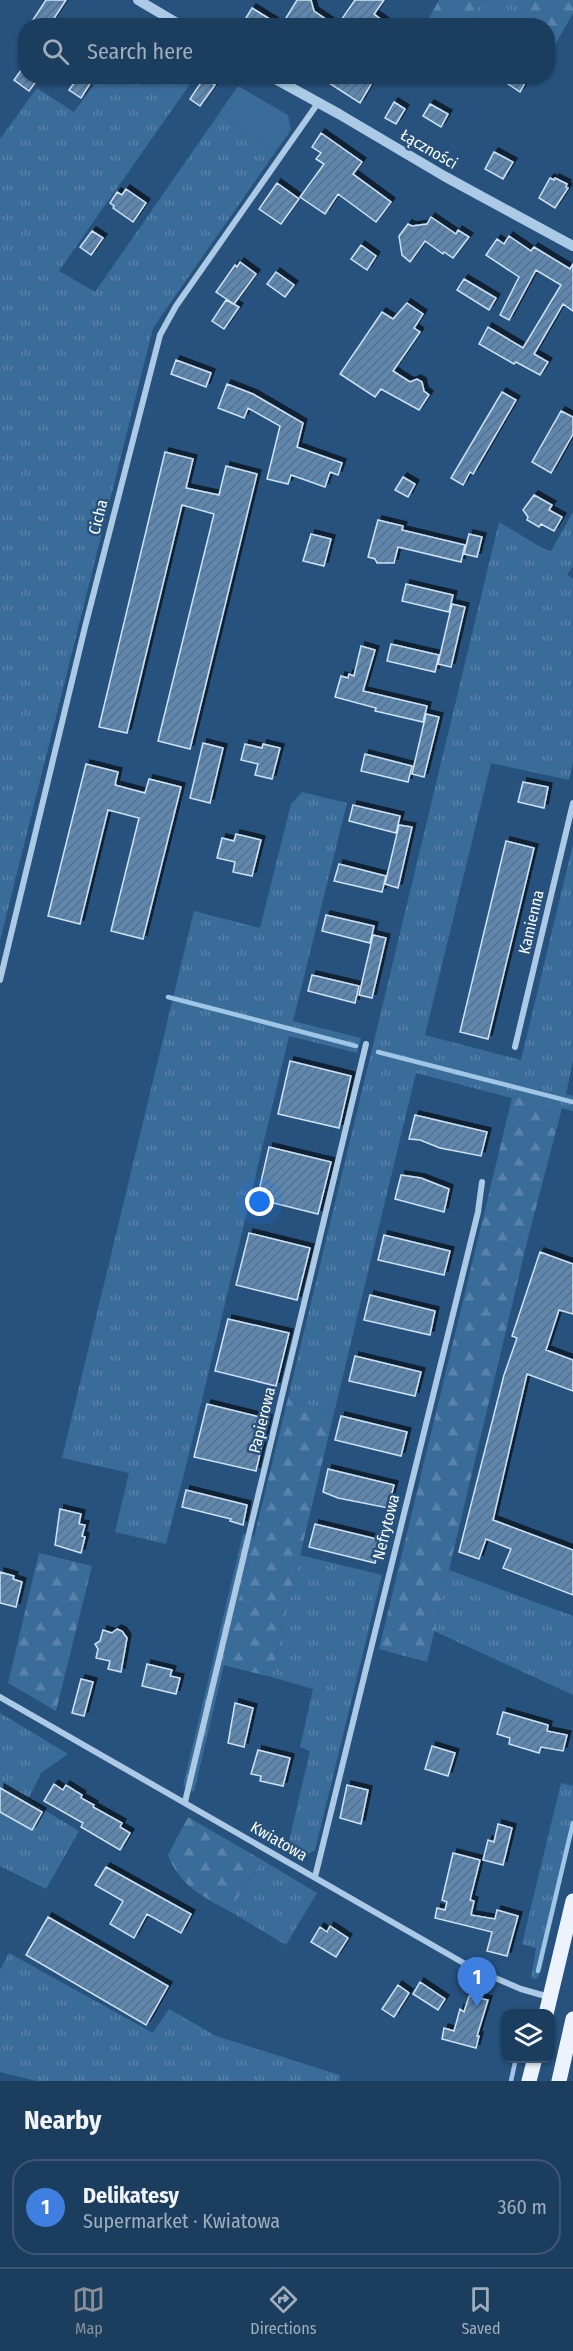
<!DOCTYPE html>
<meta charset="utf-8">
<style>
body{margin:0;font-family:"Fira Sans Condensed",sans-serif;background:#294967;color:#f1f3f6}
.controls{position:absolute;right:18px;bottom:18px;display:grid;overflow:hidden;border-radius:12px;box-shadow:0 2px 4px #0004}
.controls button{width:54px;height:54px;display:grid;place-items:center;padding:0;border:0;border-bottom:2px solid #3a5773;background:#1c3e5e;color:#f1f3f6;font:30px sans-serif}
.you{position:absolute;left:260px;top:1202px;width:21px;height:21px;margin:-15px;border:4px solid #fff;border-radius:50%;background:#1a73e8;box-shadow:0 0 0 9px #1a73e833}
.badge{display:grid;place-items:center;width:39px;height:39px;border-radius:50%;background:#8c9099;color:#fff;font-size:20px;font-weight:700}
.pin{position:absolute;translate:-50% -50px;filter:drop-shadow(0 2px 3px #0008)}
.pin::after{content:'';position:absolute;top:32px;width:21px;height:18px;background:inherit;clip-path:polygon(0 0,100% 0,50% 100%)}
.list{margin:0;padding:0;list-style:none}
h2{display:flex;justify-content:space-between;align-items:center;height:78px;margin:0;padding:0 24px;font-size:26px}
h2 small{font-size:20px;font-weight:400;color:#a0aebc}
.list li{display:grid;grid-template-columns:39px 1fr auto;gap:18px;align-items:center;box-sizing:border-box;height:96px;margin:0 12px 12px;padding:0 12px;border:2px solid #3a5773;border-radius:24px}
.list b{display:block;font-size:22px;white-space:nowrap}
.list p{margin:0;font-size:20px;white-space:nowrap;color:#a0aebc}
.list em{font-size:20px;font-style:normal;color:#a0aebc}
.icon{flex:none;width:33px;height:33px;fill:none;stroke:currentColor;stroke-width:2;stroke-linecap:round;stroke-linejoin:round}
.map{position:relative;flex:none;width:573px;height:2081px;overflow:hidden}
.search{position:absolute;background:#1c3e5e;box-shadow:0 2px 4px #0004;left:18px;right:18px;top:18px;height:66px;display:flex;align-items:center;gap:15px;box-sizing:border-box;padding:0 21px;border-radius:24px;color:#a0aebc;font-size:22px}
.sheet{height:186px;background:#1c3e5e}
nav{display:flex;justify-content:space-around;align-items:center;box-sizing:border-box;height:84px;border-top:2px solid #3a5773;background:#1c3e5e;font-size:16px;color:#a0aebc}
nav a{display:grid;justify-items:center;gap:3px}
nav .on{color:#8c9099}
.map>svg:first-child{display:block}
.grass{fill:url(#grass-tufts)}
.forest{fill:url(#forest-firs)}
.park{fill:#3a6c9a}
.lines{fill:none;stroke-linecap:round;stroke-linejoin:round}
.stream{stroke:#a0c5e5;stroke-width:4.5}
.building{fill:url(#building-hatch);stroke:#cee2f4;stroke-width:1.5;filter:url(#shadow)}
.minor{stroke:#acc9e5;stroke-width:6}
.tertiary{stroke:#acc9e5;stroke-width:10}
.primary{stroke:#ecf3fd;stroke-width:15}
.labels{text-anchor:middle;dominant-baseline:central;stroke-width:5;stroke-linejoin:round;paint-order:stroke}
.street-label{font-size:16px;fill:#fff;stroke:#26527d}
</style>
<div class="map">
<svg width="573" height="2081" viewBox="0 0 573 2081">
<defs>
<pattern id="grass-tufts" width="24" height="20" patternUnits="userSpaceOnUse" patternTransform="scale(1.5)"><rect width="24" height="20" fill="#3a6c9a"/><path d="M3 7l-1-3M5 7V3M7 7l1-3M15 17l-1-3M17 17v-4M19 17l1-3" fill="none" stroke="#5882a9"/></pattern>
<pattern id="forest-firs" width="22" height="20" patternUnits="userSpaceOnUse" patternTransform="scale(1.5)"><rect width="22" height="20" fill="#3a6c9a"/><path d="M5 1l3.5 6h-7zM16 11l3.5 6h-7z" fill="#5882a9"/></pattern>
<pattern id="building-hatch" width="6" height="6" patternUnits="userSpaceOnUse" patternTransform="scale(1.5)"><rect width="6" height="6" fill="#5f87ae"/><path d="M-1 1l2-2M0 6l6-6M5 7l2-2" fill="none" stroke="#576f87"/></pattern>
<filter id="shadow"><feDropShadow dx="4" dy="-4" stdDeviation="0" flood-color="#0009"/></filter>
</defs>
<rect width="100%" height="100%" fill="#26527d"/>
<!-- grass -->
<path class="grass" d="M482,0H533L517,25H492L474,16Z
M100,77H195L59,271L95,292L218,115L276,151L153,328L0,941V139L37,88L74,112Z
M573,512V566L567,575L573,579V762L569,780L491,763L425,1035L521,1060L573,844V1060L566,1094L573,1096V1111L517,1097L512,1098L416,1073L334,1413L288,1398L499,522L544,549L551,551Z
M302,792L347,803L293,1021L361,1038L357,1053L289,1036L189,1454L166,1544L115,1532L129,1473L62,1458L194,911L260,928L291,804Z
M243,1534L254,1537L194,1792L183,1786Z
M300,1555L382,1575L315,1850L307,1854L288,1845L310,1751L300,1747L313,1689L271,1677Z
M449,1570L573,1616V1695L434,1631Z
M0,1713L68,1754L41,1773L28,1800L79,1831L46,1889L0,1866Z
M561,1783L573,1786V1831L542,1967L537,1979L531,1978L536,1948L522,1944Z
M262,1860L317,1893L286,1945L229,1911Z
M9,1953L153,2033L169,2009L216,2036L340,2075L339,2081H36L0,2072V1970Z"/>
<!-- forest -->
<path class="forest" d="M439,0H482L474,16L492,25H425Z
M533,0H573V13L548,57V26L517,25Z
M517,1097L562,1108L527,1242L427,1662L379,1649L512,1098Z
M288,1398L334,1413L271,1677L223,1665Z
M39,1553L92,1566L56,1711L8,1683Z
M188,1817L262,1860L229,1911C202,1896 180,1886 168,1855Z"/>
<!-- park -->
<path class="park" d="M238,86L288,115L291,130L276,151L218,115Z"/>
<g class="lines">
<!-- stream -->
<path class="stream" d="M168,997L356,1046
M378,1052L573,1102
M538,1971L573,1823
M527,2014L528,2012
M511,2081L516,2058"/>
</g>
<!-- building -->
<path class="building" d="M46,0H66L49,26H29Z
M297,0H311L314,11L336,26H298L286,18Z
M355,0H384L374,14L390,26H337Z
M252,8L281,26H241Z
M22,69L26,71V76H33L37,80L29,91L14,80Z
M79,76H95L81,98L69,90Z
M318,76H376L360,103Z
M496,76H529L520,92Z
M204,78L215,85L200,106L190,99Z
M394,102L405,109L396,124L385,118Z
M430,104L448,114L441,127L423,116Z
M321,133L362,162L353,174L391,202L376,222L338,194L325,214L300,197L324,164L316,159L321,153L312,147Z
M494,152L513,162L503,179L485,169Z
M550,178L554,180L555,178L567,184L566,187L568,188L555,208L539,198Z
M277,183L299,199L281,224L259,209Z
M126,189L146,203L133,222L113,208L114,206L110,203L117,192L122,195Z
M431,217L456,234L458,230L469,237L453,258L444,252L443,254L425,241L410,262L402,255L399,236L408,224L412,226L427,224Z
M92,231L103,238L91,255L80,247Z
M509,236L531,251L534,247L570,269L573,264V311L563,304L534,354L548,362L540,375L516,362L514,364L479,344L488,327L523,348L561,285L536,270L509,320L500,315L519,277L486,255L497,239L504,244Z
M361,245L376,256L367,270L351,259Z
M240,262L256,274L234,304L216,292L235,265L237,267Z
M276,272L294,285L285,297L267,284Z
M464,279L496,298L489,310L457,290Z
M226,300L239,307L224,329L212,321Z
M407,303L423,314L414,328L420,332L393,371L410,382L417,379L422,382L424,391L429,395L419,410L381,389L375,397L340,374L382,312L393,319Z
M176,360L211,373L206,387L171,374Z
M227,384L253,394L303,423L297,447L342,463L338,475L330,472L325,487L291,475L288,484L267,479L280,426L248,408L244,418L218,408Z
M502,392L516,400L473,474L470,472L463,485L451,478Z
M561,411L573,417V434L551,473L532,462Z
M165,452L193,459L186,488L219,495L226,466L257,474L190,749L158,741L214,514L182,505L127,733L99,727Z
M403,477L415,484L408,497L395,490Z
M534,495L552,505L549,510L562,517L554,531L541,524L539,527L527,520L528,517L523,510Z
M378,520L403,526L402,530L465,545L461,562L398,547L394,563H377L375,559L368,557Z
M311,534L331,539L324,566L303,561Z
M469,534L482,537L477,557L464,554Z
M406,584L453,595L449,612L402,601Z
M452,604L465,607L451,667L438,664Z
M391,644L439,655L435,672L387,661Z
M361,646L375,650L363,691L427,706L423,722L375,711L376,708L335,697L341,676L348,678L349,674L354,676Z
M426,714L439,717L424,777L412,774Z
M203,743L223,748L210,803L190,798Z
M245,744L262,748L263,744L280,748L272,779L255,775L258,764L241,760Z
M365,754L412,766L408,782L361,771Z
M86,764L118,772L115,785L145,793L149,779L181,787L143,939L111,931L139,818L108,810L80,924L48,916Z
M523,782L548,787L544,808L518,802Z
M353,805L400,816L396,833L349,821Z
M399,825L412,827L398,888L385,884Z
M236,834L261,840L252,876L233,872L235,862L217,858L222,838L234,841Z
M506,841L534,848L488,1039L460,1032Z
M339,864L386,876L382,892L334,881Z
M326,915L374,926L370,943L322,931Z
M373,935L386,938L372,998L359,995Z
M312,975L359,986L355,1003L308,991Z
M290,1061L351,1076L339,1128L278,1114Z
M415,1115L487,1132L481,1156L440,1148L420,1140L409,1139Z
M269,1147L331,1162L318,1214L257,1199Z
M401,1175L421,1178L449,1189L444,1212L395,1199Z
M249,1233L310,1248L297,1300L236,1285Z
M384,1235L450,1251L444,1275L378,1260Z
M540,1252L573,1264V1314L559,1310L546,1350L573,1360V1391L527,1374L493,1520L573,1550V1595L503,1568L511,1549L486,1539L479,1559L459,1552L504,1375L517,1338L512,1336Z
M370,1295L435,1311L430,1335L364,1320Z
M228,1319L289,1333L276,1386L215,1371Z
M355,1356L421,1372L415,1396L349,1381Z
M207,1404L268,1419L256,1471L194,1457Z
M341,1416L407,1432L401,1456L335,1440Z
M328,1469L394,1485L388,1508L338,1498L323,1492Z
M186,1490L247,1505L243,1525L230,1521L231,1519L182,1507Z
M60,1509L81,1514L79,1524L85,1525L82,1536L85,1537L81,1553L55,1545Z
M315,1524L381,1540L375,1563L309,1547Z
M0,1572L14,1576L13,1579L22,1582L16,1607L0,1603Z
M117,1629L122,1631L127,1638L121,1672L108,1669L110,1661L96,1658L98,1649L95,1644L100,1641L103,1630L112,1633Z
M147,1664L172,1670L170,1676L180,1678L176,1694L142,1686Z
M81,1679L93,1682L84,1716L72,1713Z
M235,1703L253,1708L244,1747L228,1743Z
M503,1712L548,1725L547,1731L567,1735L563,1751L541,1747L539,1753L509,1744L510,1738L497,1734Z
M432,1746L455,1753L448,1776L425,1769Z
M258,1750L290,1758L283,1786L260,1781L261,1776L251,1774Z
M54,1784L63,1790L66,1785L82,1795L81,1798L94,1805L93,1807L122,1823L120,1827L130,1833L120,1850L81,1827L83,1823L44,1801Z
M347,1785L368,1790L361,1824L340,1818Z
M0,1788L42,1812L32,1830L0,1812Z
M498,1824L512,1828L503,1865L483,1860L488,1840L494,1842Z
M453,1853L480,1860L470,1900L474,1901L471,1915L495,1919L497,1910L518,1916L507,1956L487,1951L492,1932L435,1918L437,1908L445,1910L447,1902L442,1900Z
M106,1867L191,1914L181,1933L147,1914L134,1938L110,1924L123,1901L95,1885Z
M48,1917L168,1986L146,2025L26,1955Z
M330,1926L348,1938L336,1957L311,1942L320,1927L327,1932Z
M420,1982L445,1999L438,2010L413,1994Z
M398,1985L409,1993L394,2017L382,2009Z
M469,1996L488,2000L477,2036H479L476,2048L442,2039L444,2028L454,2031L460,2009L464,2012Z"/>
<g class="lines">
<!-- minor -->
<path class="minor" d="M0,980L85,627L160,335L176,306L318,103
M515,1047L573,803
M0,1697L474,1969L521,1989L549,1997
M185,1802L366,1044
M315,1877L478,1212L482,1182"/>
<!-- tertiary -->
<path class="tertiary" d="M138,0L182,26
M270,76L339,114L444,176L573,246"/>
<!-- primary -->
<path class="primary" d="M546,2014L573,1901
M529,2081L535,2058
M559,2081L573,2019"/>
</g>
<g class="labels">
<!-- street labels -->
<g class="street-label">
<text transform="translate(429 149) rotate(30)">Łączności</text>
<text transform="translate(98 517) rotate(-76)">Cicha</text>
<text transform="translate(531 922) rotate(-77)">Kamienna</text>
<text transform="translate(262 1420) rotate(-76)">Papierowa</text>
<text transform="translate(386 1527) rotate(-76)">Nefrytowa</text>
<text transform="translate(279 1841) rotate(30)">Kwiatowa</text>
</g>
</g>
</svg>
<div class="controls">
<button><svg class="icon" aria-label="layers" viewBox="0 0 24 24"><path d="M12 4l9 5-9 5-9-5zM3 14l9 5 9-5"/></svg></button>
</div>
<div class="you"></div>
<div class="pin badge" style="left:477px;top:2007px;background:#3f7fe0">1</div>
<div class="search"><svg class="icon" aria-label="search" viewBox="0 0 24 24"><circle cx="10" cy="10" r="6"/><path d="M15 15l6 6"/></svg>Search here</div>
</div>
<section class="sheet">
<h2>Nearby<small></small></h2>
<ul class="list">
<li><span class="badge" style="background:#3f7fe0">1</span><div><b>Delikatesy</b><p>Supermarket · Kwiatowa</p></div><em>360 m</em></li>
</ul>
</section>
<nav>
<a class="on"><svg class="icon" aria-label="map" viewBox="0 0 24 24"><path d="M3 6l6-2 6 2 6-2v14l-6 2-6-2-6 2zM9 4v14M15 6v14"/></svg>Map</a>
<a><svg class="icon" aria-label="directions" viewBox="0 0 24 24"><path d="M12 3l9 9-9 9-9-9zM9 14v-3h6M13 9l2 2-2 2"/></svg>Directions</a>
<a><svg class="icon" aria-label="saved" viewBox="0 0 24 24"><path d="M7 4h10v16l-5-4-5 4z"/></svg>Saved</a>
</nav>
